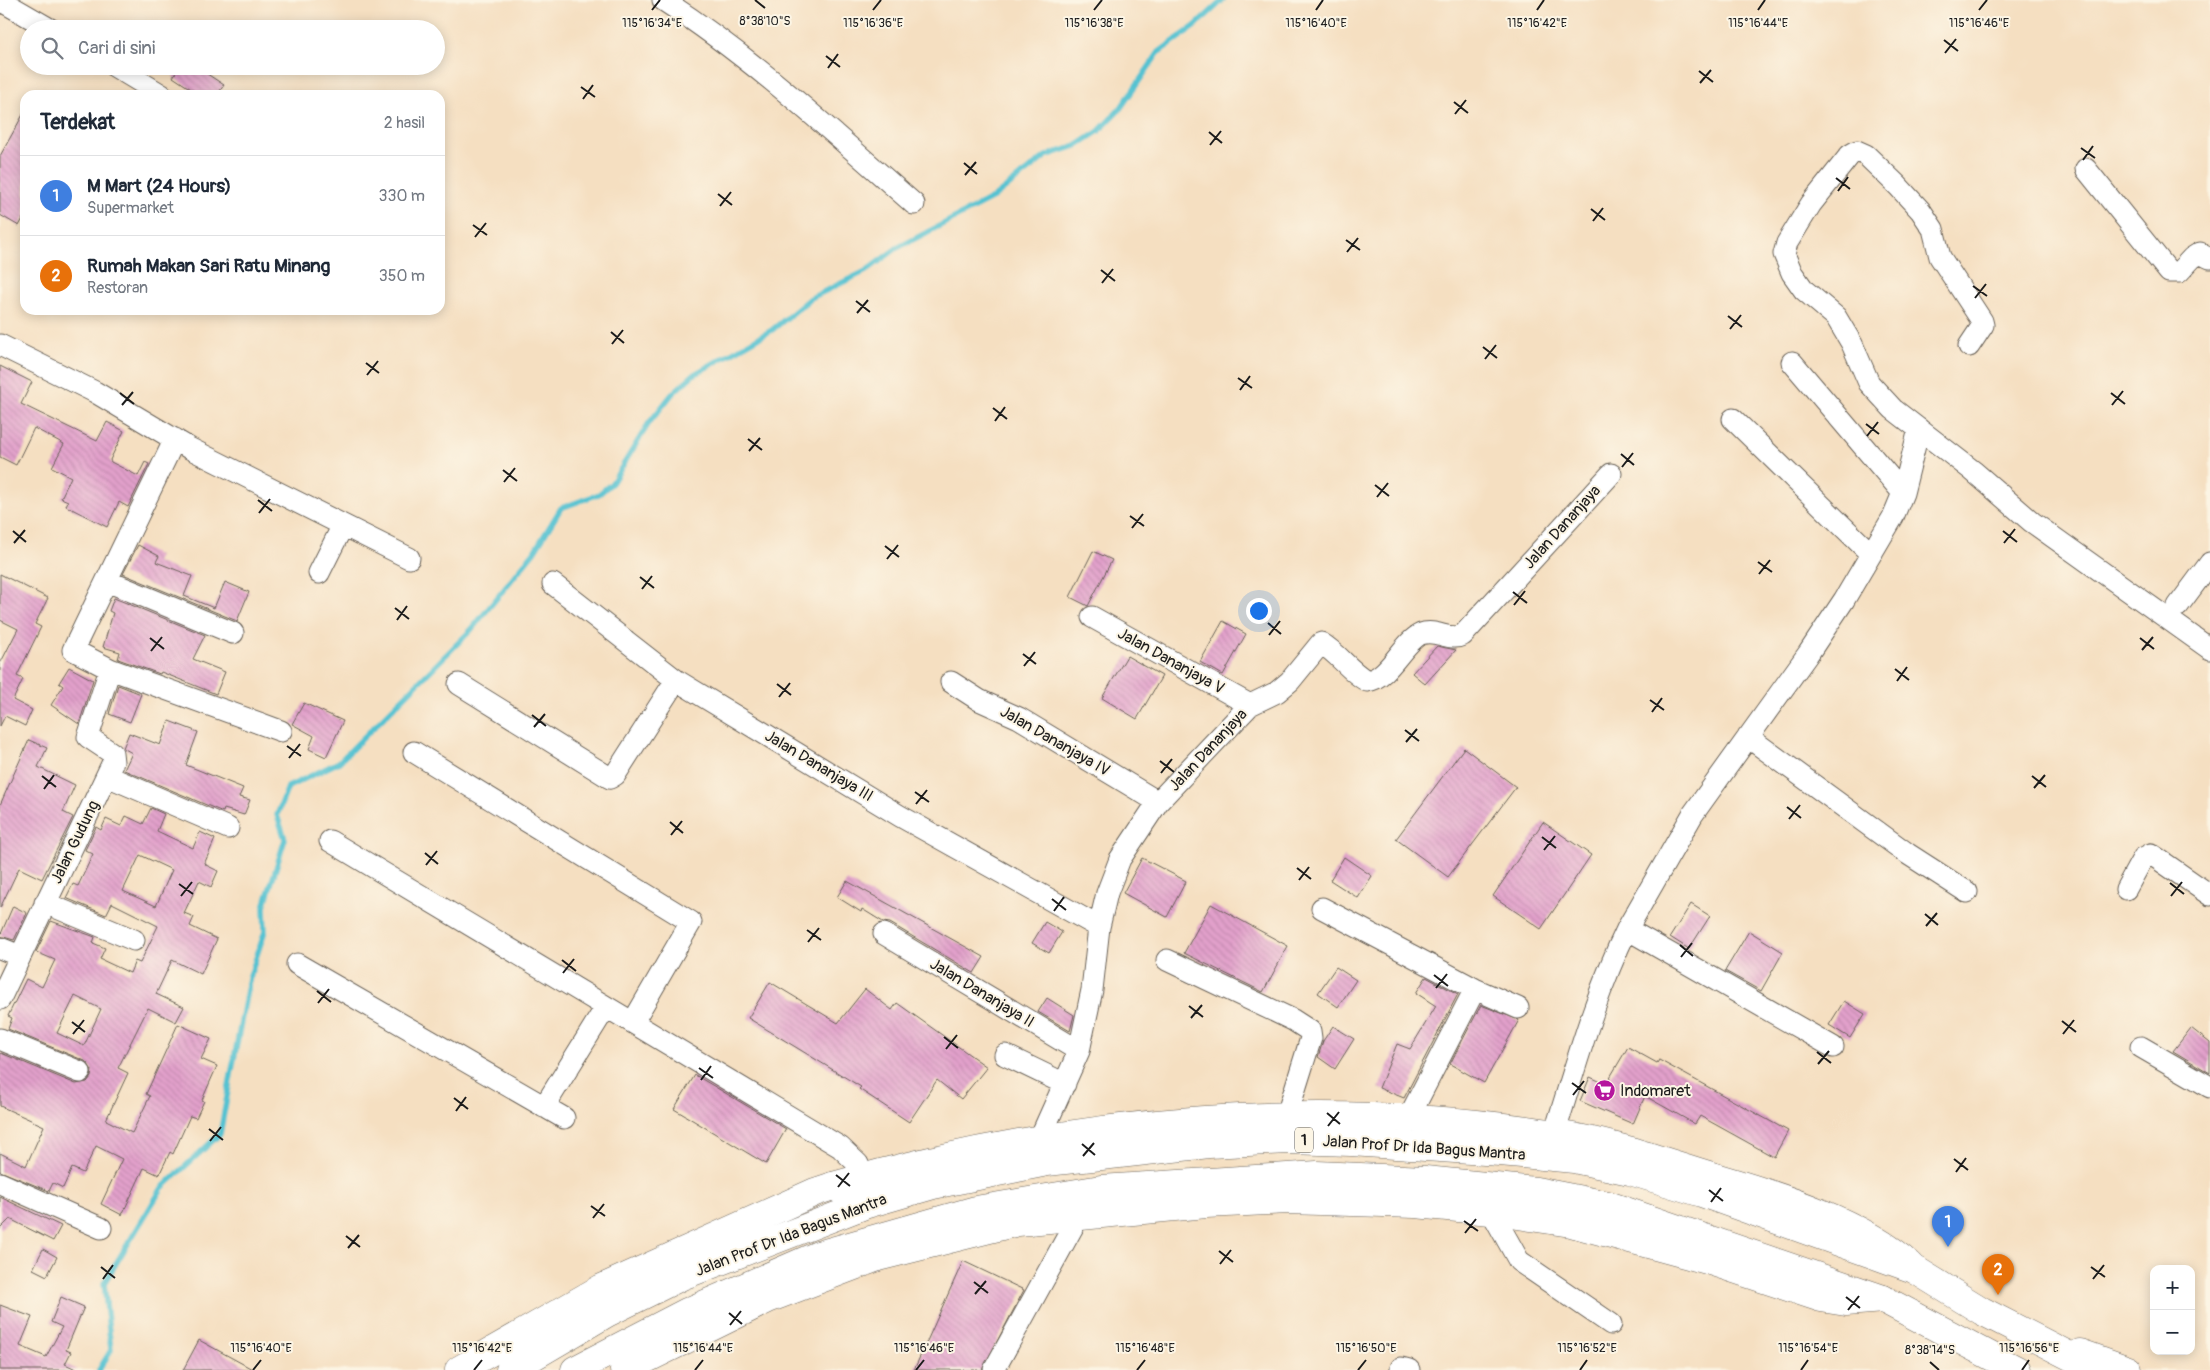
<!DOCTYPE html>
<html lang="id">
<meta charset="utf-8">
<style>
body{margin:0;font-family:Pangolin,sans-serif;background:#f6f6f7;color:#1f2937}
.controls{position:absolute;right:15px;bottom:15px;display:grid;overflow:hidden;border-radius:10px;box-shadow:0 2px 12px #0003}
.controls button{width:45px;height:45px;display:grid;place-items:center;padding:0;border:0;border-bottom:1px solid #e0e1e3;background:#fff;color:#1f2937;font:25px sans-serif}
.you{position:absolute;left:1258px;top:610px;width:18px;height:18px;margin:-12px;border:4px solid #fff;border-radius:50%;background:#1a73e8;box-shadow:0 0 0 8px #1a73e833}
.badge{display:grid;place-items:center;width:32px;height:32px;border-radius:50%;background:#ea580c;color:#fff;font-size:16px;font-weight:700}
.pin{position:absolute;translate:-50% -41px;filter:drop-shadow(0 1px 2px #0008)}
.pin::after{content:'';position:absolute;top:26px;width:18px;height:15px;background:inherit;clip-path:polygon(0 0,100% 0,50% 100%)}
.list{margin:0;padding:0;list-style:none}
h2{display:flex;justify-content:space-between;align-items:center;height:65px;margin:0;padding:0 20px;font-size:21px}
h2 small{font-size:16px;font-weight:400;color:#747a83}
.list li{display:grid;grid-template-columns:32px 1fr auto;gap:15px;align-items:center;box-sizing:border-box;height:80px;padding:0 20px;border-top:1px solid #e0e1e3}
.list b{display:block;font-size:19px;white-space:nowrap}
.list p{margin:0;font-size:16px;white-space:nowrap;color:#747a83}
.list em{font-size:16px;font-style:normal;color:#747a83}
.icon{flex:none;width:28px;height:28px;fill:none;stroke:currentColor;stroke-width:2;stroke-linecap:round;stroke-linejoin:round}
.map{position:relative;flex:none;width:2210px;height:1370px;overflow:hidden}
.search{position:absolute;background:#fff;box-shadow:0 2px 12px #0003;left:20px;top:20px;width:425px;height:55px;display:flex;align-items:center;gap:12px;box-sizing:border-box;padding:0 18px;border-radius:28px;color:#747a83;font-size:19px}
.panel{position:absolute;background:#fff;box-shadow:0 2px 12px #0003;left:20px;top:90px;width:425px;height:225px;border-radius:15px}
.map>svg:first-child{display:block}
.lines{fill:none;stroke-linecap:round;stroke-linejoin:round}
.stream{stroke:#57c2d1;stroke-width:5.5}
.building{fill:url(#building-back-hatch);fill-rule:evenodd}
.street-casing{stroke:#686056;stroke-width:23}
.secondary-casing{stroke:#686056;stroke-width:29}
.highway-casing{stroke:#686056;stroke-width:29}
.street{stroke:#fff;stroke-width:21}
.secondary{stroke:#fff;stroke-width:28}
.highway{stroke:#fff;stroke-width:28}
.ticks{fill:none;stroke:#1c1c1c;stroke-width:2}
.labels{text-anchor:middle;dominant-baseline:central;stroke-width:4;stroke-linejoin:round;paint-order:stroke}
.shield{fill:#fcf5e5;stroke:#5f5d58;stroke-width:1}
.shield-label{font-size:15px;font-weight:bold;fill:#1c1c1c}
.street-label{font-size:16px;fill:#1c1c1c;stroke:#fcf5e5}
.poi-label{font-size:16px;fill:#1c1c1c;stroke:#fcf5e5;text-anchor:start}
.ticks-label{font-size:12px;text-anchor:middle;fill:#1c1c1c;stroke:#fcf5e5;stroke-width:4;stroke-linejoin:round;paint-order:stroke}
</style>
<div class="map">
<svg width="2210" height="1370" viewBox="0 0 2210 1370">
<defs>
<pattern id="building-back-hatch" width="6" height="6" patternUnits="userSpaceOnUse" patternTransform="scale(1.25)"><rect width="6" height="6" fill="#e2a0cb"/><path d="M-1 5l2 2M0 0l6 6M5-1l2 2" fill="none" stroke="#c189ae"/></pattern>
</defs>
<rect width="100%" height="100%" fill="#fcf5e5"/>
<filter id="ink" filterUnits="userSpaceOnUse"><feTurbulence type="fractalNoise" baseFrequency=".02" numOctaves="2"/><feDisplacementMap in="SourceGraphic" scale="10" xChannelSelector="R" yChannelSelector="G"/><feConvolveMatrix kernelMatrix="1 2 1 2 8 2 1 2 1" color-interpolation-filters="sRGB"/></filter>
<filter id="wash" filterUnits="userSpaceOnUse"><feTurbulence type="fractalNoise" baseFrequency=".0096" numOctaves="4" result="noise"/><feDisplacementMap in="SourceGraphic" scale="20" xChannelSelector="R" yChannelSelector="G"/><feGaussianBlur stdDeviation="1.12" result="paint"/><feColorMatrix in="noise" values="0 0 0 0 0 0 0 0 0 0 0 0 0 0 0 0 0 1.4 0 .05"/><feComposite in="paint" operator="in"/></filter>
<g filter="url(#wash)">
<rect width="100%" height="100%" fill="#f5dfc1"/>
<g class="lines">
<!-- stream -->
<path class="stream" d="M99,1370L111,1350L104,1283L162,1188L220,1134L249,979L265,931L264,907L285,839L277,815L288,787L339,762L471,630L534,552L561,508L599,494L612,483L649,423L673,393L693,375L772,330L811,298L866,271L897,248L993,198L1046,156L1076,146L1099,131L1120,109L1159,52L1195,26L1223,0"/>
</g>
<g id="blocks">
<!-- building -->
<path class="building" d="M180,66H195L224,85L217,95H200L173,77Z
M25,111V215L19,226L0,215V156Z
M0,366L32,382L21,404L97,441L107,422L124,431L110,460L111,462L138,476L145,462L149,464L128,507L119,502L107,527L66,506L68,501L61,498L71,477L52,467L64,444L34,428L16,465L0,457Z
M138,545L159,556L156,562L192,576L184,596L214,608L225,582L249,592L237,621L123,574Z
M1093,551L1112,560L1088,606L1070,597Z
M0,574L48,598L35,624L41,627L17,676L23,679L13,700L32,710L25,726L5,716L0,726V664L18,629L0,620Z
M114,598L205,635L193,659L225,672L216,694L161,672L160,674L118,659L120,652L103,647L113,613L109,611Z
M1223,621L1246,634L1223,675L1200,662Z
M1437,646L1456,650L1425,684L1412,673Z
M1127,656L1162,676L1137,719L1102,698Z
M69,667L93,680L79,724L51,705L63,686L59,683Z
M118,685L141,694L130,722L109,714Z
M304,703L343,721L326,757L309,749L314,736L292,724Z
M169,721L198,732L186,765L243,788L239,797L250,800L244,815L224,809L223,812L124,770L132,753L123,748L129,733L160,745Z
M29,740L47,748L38,767L75,785L63,812L73,817L42,879L19,868L0,908V805Z
M1464,748L1516,787L1448,877L1396,839Z
M151,808L164,814L157,831L193,848L200,832L215,839L205,862L206,865L218,871L211,887L199,881L184,913L194,917L190,926L217,939L201,974L172,960L156,994L184,1007L176,1022L148,1008L118,1068L128,1073L106,1120L132,1133L150,1096L146,1094L178,1024L211,1039L201,1059L217,1066L202,1100L204,1101L196,1118L190,1116L173,1154L170,1152L159,1175L144,1168L122,1215L101,1204L122,1159L96,1146L83,1173L72,1168L63,1188L53,1183L49,1191L0,1171V1153L26,1166L44,1126L0,1106V1056L1,1053L76,1084L87,1082L91,1077L92,1070L85,1061L8,1029L12,1018L8,1016L26,979L42,987L55,960L36,952L51,921L95,937L93,943L105,948L100,959L130,973L135,961L140,963L158,926L112,903L106,915L66,898L73,884L78,886L93,854L85,850L96,827L101,830L106,819L121,826L126,816L143,824ZM140,855L172,870L156,906L123,891ZM75,996L101,1009L84,1046L57,1033Z
M1543,822L1591,855L1541,929L1493,896Z
M1344,857L1372,876L1358,898L1330,880Z
M1142,858L1186,881L1167,917L1123,893Z
M847,881L984,957L974,973L890,923L883,922L862,909L861,912L837,897Z
M1211,904L1288,946L1263,992L1184,953Z
M1691,904L1710,916L1689,949L1670,937Z
M13,906L27,913L14,940L0,936Z
M1045,922L1062,932L1049,953L1032,943Z
M1749,931L1783,952L1761,991L1725,971Z
M1336,967L1356,980L1338,1007L1318,993Z
M1426,977L1458,994L1404,1098L1379,1088L1397,1044L1410,1049L1436,1006L1416,993Z
M770,982L838,1023L865,989L892,1010L897,1003L987,1067L961,1099L937,1080L909,1122L859,1089L861,1087L748,1018Z
M1047,998L1074,1015L1070,1031L1038,1012Z
M1844,1001L1865,1014L1850,1038L1829,1025Z
M1481,1005L1519,1020L1484,1083L1450,1064Z
M1333,1026L1354,1039L1335,1069L1318,1057L1323,1041Z
M2191,1028L2210,1043V1073L2173,1051Z
M1628,1047L1657,1063L1659,1060L1788,1131L1774,1157L1700,1116L1695,1124L1645,1096L1633,1124L1580,1101L1590,1077L1606,1084Z
M695,1075L786,1129L766,1164L674,1109Z
M0,1197L61,1226L53,1241L10,1219L0,1229Z
M43,1249L57,1257L47,1276L33,1269Z
M963,1261L1024,1290L982,1370H914Z
M61,1297L84,1307L66,1350L71,1352L65,1364L78,1370H0V1305L32,1317L20,1346L46,1357L62,1327L51,1322Z
M199,1340L254,1370H183Z"/>
</g>
</g>
<g filter="url(#ink)">
<use href="#blocks" fill-opacity="0" stroke="#686056" stroke-width="1"/>
<g class="lines">
<defs>
<path id="street" d="M663,0C753,58 833,133 914,204
M5,3L50,29
M114,66L162,95
M2086,169L2169,272H2179L2192,258L2200,253L2210,258
M0,345L95,392L189,448L409,558
M1969,346L1983,325L1982,321L1940,257L1933,229L1921,211L1898,186L1866,155L1857,151L1850,155L1811,204L1787,243L1784,254L1792,273L1804,290L1836,317L1852,344L1869,383L1893,409L1973,471L2032,522L2210,649
M1792,362L1903,493
M1733,419L1871,554
M175,439L73,650L110,669L281,731
M319,573L343,525
M107,581L233,633
M553,584L676,680L900,816L1099,927
M2178,606L2210,563
M1092,617L1250,705
M951,682L979,700L1019,718L1158,802
M459,684L610,778L615,775L676,680
M1748,737L1908,854L1967,892
M414,752L691,922L633,1022
M107,776L228,828
M330,841L840,1147L858,1164L863,1178
M2126,889L2143,858L2151,854L2210,895
M45,903L134,940
M1322,908L1475,989L1518,1008
M884,934L1079,1051
M0,948L20,956
M1167,960L1293,1020L1310,1031L1311,1038L1287,1115
M297,964L564,1118
M0,999L113,762L112,753L88,737L110,669
M0,1039L80,1072
M1833,1047L1627,929L1693,814L1808,654L1844,600L1893,517L1903,493L1919,429
M2141,1047L2210,1087
M1005,1055L1065,1084
M544,1107L606,1007
M1409,1117L1475,989
M1554,1135C1576,1065 1595,995 1627,929
M1040,1138L1079,1051L1092,990L1099,927L1107,893L1120,859L1158,802L1250,705L1277,692L1290,681L1321,643C1339,654 1349,671 1367,681C1389,678 1403,642 1421,634C1436,628 1449,642 1463,635L1611,474
M0,1183L101,1228
M1491,1211L1519,1261L1611,1324
M1401,1368L1409,1370
M994,1370L1080,1214"/>
<path id="secondary" d="M459,1370L602,1288L815,1192L833,1186C1071,1118 1328,1095 1573,1137C1622,1146 1671,1164 1718,1178C1779,1196 1862,1222 1910,1265
M624,1370L768,1299L878,1257L1018,1222L1206,1204L1288,1200L1415,1204L1491,1211L1571,1223L1707,1260L1821,1298L1846,1302L1883,1299"/>
<path id="highway" d="M833,1186L867,1204
M2080,1353L2128,1370
M510,1370L607,1313L682,1276L867,1204L933,1185L1047,1162L1209,1144L1289,1140L1351,1142L1500,1152L1574,1159L1630,1171L1702,1193L1914,1269L1982,1311L2097,1370
M575,1370L689,1311L818,1255L976,1210L1101,1189L1317,1175L1425,1180L1536,1191L1608,1205L1883,1299L2017,1370"/>
</defs>
<!-- street casing -->
<use href="#street" class="street-casing"/>
<!-- secondary casing -->
<use href="#secondary" class="secondary-casing"/>
<!-- highway casing -->
<use href="#highway" class="highway-casing"/>
<!-- street -->
<use href="#street" class="street"/>
<!-- secondary -->
<use href="#secondary" class="secondary"/>
<!-- highway -->
<use href="#highway" class="highway"/>
</g>
</g>
<!-- ticks -->
<path class="ticks" d="M755,0L765,8M652,10L660,0M873,10L881,0M1094,10L1102,0M1316,10L1323,0M1537,10L1544,0M1758,10L1765,0M1979,10L1987,0M1944,40L1958,51M1945,53L1956,39M826,56L840,67M828,68L838,54M1699,71L1713,82M1700,83L1711,70M581,87L595,97M583,99L593,85M1454,102L1468,113M1455,114L1466,100M1209,132L1222,143M1210,145L1221,131M2081,148L2095,158M2083,160L2093,146M964,163L977,174M965,175L976,162M1836,178L1850,189M1838,191L1848,177M718,194L732,205M720,206L731,192M1591,209L1605,220M1593,221L1603,208M473,225L487,235M475,237L486,223M1346,240L1360,250M1347,252L1358,238M1101,270L1115,281M1102,283L1113,269M1973,286L1987,296M1975,298L1986,284M856,301L870,312M857,313L868,300M1728,316L1742,327M1730,329L1741,315M611,332L624,343M612,344L623,330M1483,347L1497,358M1485,359L1496,345M366,363L379,373M367,375L378,361M1238,378L1252,388M1240,390L1250,376M120,393L134,404M2111,393L2125,404M122,405L133,392M2112,405L2123,391M993,408L1007,419M995,421L1005,407M1866,424L1879,434M1867,436L1878,422M748,439L762,450M749,451L760,438M1621,454L1634,465M1622,467L1633,453M503,470L517,481M504,482L515,468M1375,485L1389,496M1377,497L1388,483M258,500L272,511M259,513L270,499M1130,516L1144,526M1132,528L1143,514M13,531L26,542M2003,531L2017,542M14,543L25,530M2004,543L2015,529M885,546L899,557M887,559L898,545M1758,562L1772,572M1759,574L1770,560M640,577L654,588M642,589L652,576M1513,592L1527,603M1514,605L1525,591M395,608L409,619M397,620L407,606M1268,623L1281,634M1269,635L1280,621M150,638L164,649M2140,638L2154,649M2142,650L2153,637M151,651L162,637M1023,654L1036,664M1024,666L1035,652M1895,669L1909,680M1897,681L1907,667M777,684L791,695M779,697L790,683M1650,700L1664,710M1652,712L1662,698M532,715L546,726M534,727L545,714M1405,730L1419,741M1406,742L1417,729M287,746L301,756M289,758L300,744M1160,761L1174,772M1161,773L1172,759M42,776L56,787M2032,776L2046,787M2034,788L2045,775M44,789L54,775M915,792L929,802M916,804L927,790M1787,807L1801,818M1789,819L1800,805M670,822L683,833M671,835L682,821M1542,837L1556,848M1544,850L1555,836M425,853L438,864M426,865L437,851M1297,868L1311,879M1299,880L1309,867M2170,883L2184,894M179,884L193,894M181,896L192,882M2171,896L2182,882M1052,899L1066,910M1054,911L1064,897M1925,914L1938,925M1926,926L1937,913M807,930L821,940M808,942L819,928M1680,945L1693,956M1681,957L1692,943M562,960L576,971M563,973L574,959M1434,975L1448,986M1436,988L1447,974M317,991L331,1002M318,1003L329,989M1189,1006L1203,1017M1191,1018L1202,1005M2062,1021L2076,1032M72,1022L85,1032M73,1034L84,1020M2063,1034L2074,1020M944,1037L958,1048M946,1049L957,1035M1817,1052L1831,1063M1818,1064L1829,1051M699,1068L713,1078M701,1080L711,1066M1572,1083L1586,1093M1573,1095L1584,1081M454,1098L468,1109M456,1111L466,1097M1327,1113L1340,1124M1328,1126L1339,1112M209,1129L223,1140M210,1141L221,1127M1082,1144L1095,1155M1083,1156L1094,1143M1954,1159L1968,1170M1956,1172L1966,1158M836,1175L850,1186M838,1187L849,1173M1709,1190L1723,1201M1711,1202L1721,1188M591,1206L605,1216M593,1218L604,1204M1464,1221L1478,1231M1465,1233L1476,1219M346,1236L360,1247M348,1248L359,1235M1219,1251L1233,1262M1220,1264L1231,1250M101,1267L115,1278M2091,1267L2105,1277M103,1279L113,1265M2093,1279L2104,1265M974,1282L988,1293M975,1294L986,1281M1846,1297L1860,1308M1848,1310L1859,1296M729,1313L742,1324M730,1325L741,1311M1930,1362L1939,1370M253,1370L261,1360M474,1370L482,1360M695,1370L703,1360M916,1370L924,1360M1137,1370L1145,1360M1358,1370L1366,1360M1580,1370L1587,1360M1801,1370L1808,1360M2022,1370L2029,1360"/>
<!-- icons -->
<defs>
<symbol id="supermarket-disc" viewBox="-11 -11 22 22"><circle r="9.5" fill="#b5179e" stroke="#fcf5e5"/><path d="M-6-5.5h2.5l.6 2H6L4.5 2H-2.5L-4.4-4H-6ZM-1.5 3.2a1.3 1.3 0 1 0 .1 0ZM3 3.2a1.3 1.3 0 1 0 .1 0Z" fill="#fff"/></symbol>
</defs>
<g fill-rule="evenodd">
<use href="#supermarket-disc" x="1592" y="1078" width="25" height="25"/>
</g>
<g class="labels">
<!-- shield labels -->
<rect class="shield" x="1295" y="1127.5" width="18" height="25" rx="4"/>
<g class="shield-label">
<text x="1304" y="1140">1</text>
</g>
<!-- street labels -->
<g class="street-label">
<text transform="translate(1562 527) rotate(-48)">Jalan Dananjaya</text>
<text transform="translate(1171 661) rotate(29)">Jalan Dananjaya V</text>
<text transform="translate(1055 741) rotate(30)">Jalan Dananjaya IV</text>
<text transform="translate(1208 750) rotate(-47)">Jalan Dananjaya</text>
<text transform="translate(819 766) rotate(31)">Jalan Dananjaya III</text>
<text transform="translate(75 842) rotate(-64)">Jalan Gudung</text>
<text transform="translate(982 993) rotate(31)">Jalan Dananjaya II</text>
<text transform="translate(1424 1148) rotate(4)">Jalan Prof Dr Ida Bagus Mantra</text>
<text transform="translate(791 1235) rotate(-21)">Jalan Prof Dr Ida Bagus Mantra</text>
</g>
<!-- poi labels -->
<g class="poi-label">
<text x="1620" y="1091">Indomaret</text>
</g>
</g>
<g class="ticks-label">
<text x="765" y="25">8°38'10"S</text>
<text x="652" y="27">115°16'34"E</text>
<text x="873" y="27">115°16'36"E</text>
<text x="1316" y="27">115°16'40"E</text>
<text x="1537" y="27">115°16'42"E</text>
<text x="1758" y="27">115°16'44"E</text>
<text x="1094" y="27">115°16'38"E</text>
<text x="1979" y="27">115°16'46"E</text>
<text x="261" y="1352">115°16'40"E</text>
<text x="482" y="1352">115°16'42"E</text>
<text x="703" y="1352">115°16'44"E</text>
<text x="924" y="1352">115°16'46"E</text>
<text x="1145" y="1352">115°16'48"E</text>
<text x="1366" y="1352">115°16'50"E</text>
<text x="1587" y="1352">115°16'52"E</text>
<text x="1808" y="1352">115°16'54"E</text>
<text x="2029" y="1352">115°16'56"E</text>
<text x="1930" y="1354">8°38'14"S</text>
</g>
</svg>
<div class="controls">
<button>+</button>
<button>−</button>
</div>
<div class="you"></div>
<div class="pin badge" style="left:1948px;top:1247px;background:#3f7fe0">1</div>
<div class="pin badge" style="left:1998px;top:1295px;background:#e8710a">2</div>
<div class="search"><svg class="icon" aria-label="search" viewBox="0 0 24 24"><circle cx="10" cy="10" r="6"/><path d="M15 15l6 6"/></svg>Cari di sini</div>
<section class="panel">
<h2>Terdekat<small>2 hasil</small></h2>
<ul class="list">
<li><span class="badge" style="background:#3f7fe0">1</span><div><b>M Mart (24 Hours)</b><p>Supermarket</p></div><em>330 m</em></li>
<li><span class="badge" style="background:#e8710a">2</span><div><b>Rumah Makan Sari Ratu Minang</b><p>Restoran</p></div><em>350 m</em></li>
</ul>
</section>
</div>
